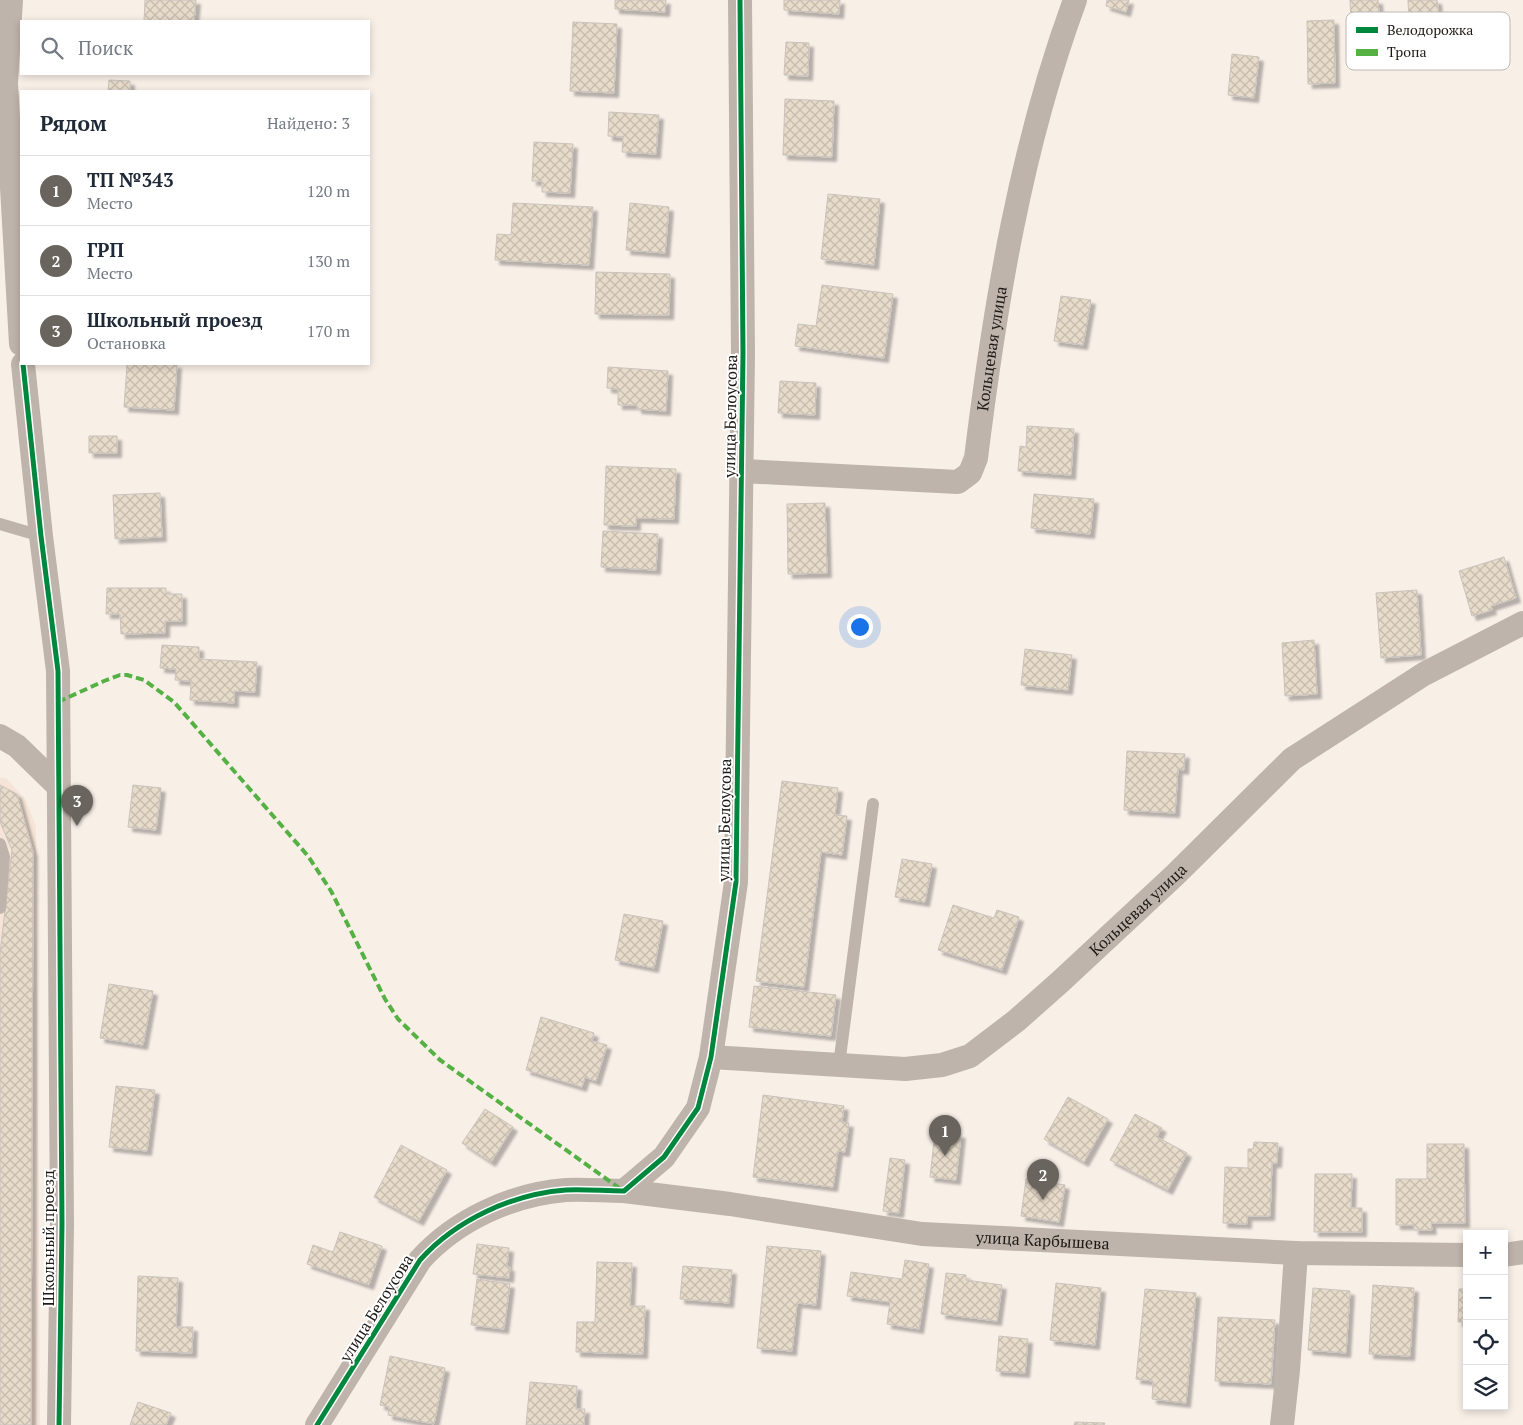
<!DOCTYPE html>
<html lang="ru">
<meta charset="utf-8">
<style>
body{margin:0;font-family:"PT Serif",serif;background:#f6f6f7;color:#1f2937}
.controls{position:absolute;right:15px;bottom:15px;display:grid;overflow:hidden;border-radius:0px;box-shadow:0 2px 8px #0003}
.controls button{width:45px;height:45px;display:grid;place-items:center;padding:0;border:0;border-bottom:1px solid #e0e1e3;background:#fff;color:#1f2937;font:25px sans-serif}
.you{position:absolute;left:859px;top:626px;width:18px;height:18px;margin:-12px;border:4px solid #fff;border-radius:50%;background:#1a73e8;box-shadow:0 0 0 8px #1a73e833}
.badge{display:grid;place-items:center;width:32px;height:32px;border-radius:50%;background:#6a645e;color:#fff;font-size:16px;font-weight:700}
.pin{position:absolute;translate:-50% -41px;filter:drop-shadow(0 1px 2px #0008)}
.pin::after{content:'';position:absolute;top:26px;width:18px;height:15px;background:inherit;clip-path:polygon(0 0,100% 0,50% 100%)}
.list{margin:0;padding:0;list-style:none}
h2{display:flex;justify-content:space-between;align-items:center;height:65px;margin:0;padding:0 20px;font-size:21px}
h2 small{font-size:16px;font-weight:400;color:#747a83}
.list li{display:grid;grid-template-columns:32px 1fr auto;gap:15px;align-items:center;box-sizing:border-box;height:70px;padding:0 20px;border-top:1px solid #e0e1e3}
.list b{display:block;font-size:19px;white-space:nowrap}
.list p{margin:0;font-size:16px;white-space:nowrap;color:#747a83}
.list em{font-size:16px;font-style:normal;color:#747a83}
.icon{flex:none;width:28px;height:28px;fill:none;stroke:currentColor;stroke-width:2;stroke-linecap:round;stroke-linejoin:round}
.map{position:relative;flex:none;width:1523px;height:1425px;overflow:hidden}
.search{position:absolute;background:#fff;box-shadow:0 2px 8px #0003;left:20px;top:20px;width:350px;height:55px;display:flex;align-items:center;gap:12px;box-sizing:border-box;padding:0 18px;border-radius:0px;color:#747a83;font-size:19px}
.panel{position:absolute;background:#fff;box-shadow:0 2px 8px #0003;left:20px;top:90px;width:350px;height:275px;border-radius:0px}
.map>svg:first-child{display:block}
.built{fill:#f5e4d7}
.building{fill:url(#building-cross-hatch);stroke:#c9c3bd;filter:url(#shadow)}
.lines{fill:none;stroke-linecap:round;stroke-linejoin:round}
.service{stroke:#bfb4ab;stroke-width:12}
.minor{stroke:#bfb4ab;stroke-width:24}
.quiet{stroke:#55b144;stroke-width:4;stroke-dasharray:8 4;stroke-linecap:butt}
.cycleway-casing{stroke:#fff;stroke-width:8}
.cycleway{stroke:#00873e;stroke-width:5}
.labels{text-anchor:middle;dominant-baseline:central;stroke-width:4;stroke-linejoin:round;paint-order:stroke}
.street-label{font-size:16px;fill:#1e1914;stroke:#fff}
.key{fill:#fff;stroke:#bcbab8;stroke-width:1}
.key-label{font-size:14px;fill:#1e1914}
</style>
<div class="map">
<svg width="1523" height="1425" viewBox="0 0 1523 1425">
<defs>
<pattern id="building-cross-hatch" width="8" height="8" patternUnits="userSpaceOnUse" patternTransform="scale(1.25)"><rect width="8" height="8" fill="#e7dbca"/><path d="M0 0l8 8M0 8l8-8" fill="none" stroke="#c6bbad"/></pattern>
<filter id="shadow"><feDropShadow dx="4.5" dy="4.5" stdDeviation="1" flood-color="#0004"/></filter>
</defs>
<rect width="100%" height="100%" fill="#f8efe7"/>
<!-- built -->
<path class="built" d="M0,778H6L25,799L36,826L40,1425H0Z"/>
<!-- building -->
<path class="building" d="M145,0H196L194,21H144Z
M615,0H666L665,12L615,9Z
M784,0H840L839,14L784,10Z
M1107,0H1129L1126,12L1106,6Z
M1350,0H1378L1381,43L1352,44Z
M1408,0H1437L1439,19L1409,22Z
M1334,20L1335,83L1308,84L1307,21Z
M573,22L617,24L614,93L570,91Z
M786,42L809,43L808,76L784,75Z
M1232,54L1259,57L1254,98L1228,95Z
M109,80L130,81V91H108Z
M785,99L834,101L832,157L783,155Z
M609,112L659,115L656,154L622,152L623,137L608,136Z
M534,142L573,144L570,193L542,192V181H532Z
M828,194L880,199L874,265L821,259Z
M513,203L593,207L589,265L495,260L497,234L511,235Z
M630,203L669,207L665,253L626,250Z
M596,272L670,274L669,315L595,314Z
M822,285L893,294L884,358L795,346L798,324L816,326Z
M1061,296L1091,300L1083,345L1054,341Z
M127,364H177L174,410L124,407Z
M608,367L668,371L666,411L637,409V405H618V389L607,388Z
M780,381L816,383L815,415L778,413Z
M1027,426L1074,429L1071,475L1018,471L1020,446L1026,447Z
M89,436H117V453H89Z
M606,466L676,469L674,519L636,518V526L604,525Z
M160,493L162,537L115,539L113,495Z
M1034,494L1094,499L1090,534L1031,528Z
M825,503L827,573L788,574L787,504Z
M603,531L658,534L656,570L601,567Z
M1504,557L1516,598L1491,606L1492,610L1472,616L1459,571Z
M107,588H166V594H182V621H165V633L121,634L120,614H106Z
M1417,590L1421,655L1381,658L1376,593Z
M1314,640L1317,694L1285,696L1282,643Z
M162,645L199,647V659L257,662L255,692L234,691V703L190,700L191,681L175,680L176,669L160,668Z
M1025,649L1072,655L1068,690L1021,685Z
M1127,751L1185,754L1184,770L1178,769L1175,813L1124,810Z
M782,781L838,788L835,815L847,816L842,855L821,852L804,987L756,981Z
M0,785L17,794L33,852L31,1425H0V953L12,850L0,822Z
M133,785L161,788L156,830L128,827Z
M902,859L932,864L925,902L895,897Z
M953,905L994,918L997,910L1019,917L1002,970L938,950Z
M624,914L663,921L654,968L615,960Z
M109,984L153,991L143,1045L100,1038Z
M754,986L836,995L831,1036L749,1027Z
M541,1017L594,1033L592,1041L607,1045L596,1081L585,1077L582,1087L526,1070Z
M116,1086L155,1090L147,1151L109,1147Z
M763,1095L844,1106L842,1122L849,1123L845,1152L838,1151L833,1187L753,1177Z
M1068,1097L1108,1119L1084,1162L1044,1139Z
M485,1109L513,1127L491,1162L462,1143Z
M1135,1114L1162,1128L1157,1137L1187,1153L1168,1190L1110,1160Z
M935,1132L961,1134L956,1180L930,1177Z
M1254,1142L1278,1143L1277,1163H1272L1270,1216H1247V1224L1223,1223L1225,1167L1248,1168V1149H1253Z
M1427,1144H1464L1465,1223H1431L1432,1230H1414V1225H1396V1179H1427Z
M401,1145L447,1170L419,1221L374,1197Z
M890,1158L905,1160L899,1213L883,1211Z
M1315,1174H1352L1351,1208H1362V1232H1314Z
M1026,1179L1065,1185L1059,1222L1021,1216Z
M340,1232L382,1246L369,1285L307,1264L313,1245L333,1252Z
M477,1244L509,1248L507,1267H510L509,1278L473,1274Z
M767,1246L821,1251L816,1305L797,1303L792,1351L757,1348Z
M905,1260L929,1264L919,1329L887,1324L890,1302L847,1296L851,1272L902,1279Z
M597,1262L632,1263L630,1306H645L643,1354L576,1352L577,1322H595Z
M683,1266L732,1270L729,1303L680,1299Z
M946,1273L966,1275V1280L1002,1285L997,1321L941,1314Z
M138,1276L178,1278L176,1327H193L192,1353L136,1351Z
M477,1279L510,1284L504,1329L471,1325Z
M1056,1283L1101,1288L1095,1345L1050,1340Z
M1373,1285L1414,1288L1410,1356L1369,1354Z
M1313,1288L1350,1291L1346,1353L1308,1350Z
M1145,1289L1196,1293L1186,1403L1152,1399L1153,1381L1136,1379Z
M1459,1289H1467V1322H1458Z
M1218,1317L1275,1320L1271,1384L1215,1381Z
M999,1336L1028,1339L1025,1373L996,1371Z
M390,1356L445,1368L434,1424L388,1415L389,1407L380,1405Z
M530,1382L577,1386L576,1409H585L584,1425H526Z
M138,1402L171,1413L166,1425H130Z
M1075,1422L1105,1423L1104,1425H1074Z"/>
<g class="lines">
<!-- service -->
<path class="service" d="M0,524L41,536
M0,844L4,857L0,908
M839,1065L873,804"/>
<!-- minor -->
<g class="minor">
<path d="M11,0L6,83L21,344"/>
<path d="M23,364L41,536L58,671L62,1224L59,1425"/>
<path id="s1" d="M742,471L958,482L970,473L976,458C995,304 1021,146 1075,0"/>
<path d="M0,736L17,746L57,785"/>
<path id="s2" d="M711,1057L905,1069L942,1065L970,1056L1016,1021L1060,982L1175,875L1292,759L1424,674L1523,623"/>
<path id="s3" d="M624,1191L730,1204L922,1234L1296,1253L1467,1255"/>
<path d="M1504,1255L1523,1252"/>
<path d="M317,1425L420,1260C456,1220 512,1194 566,1190C585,1189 604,1191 624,1191L664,1157L698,1108L711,1057L736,882L743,353L740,0"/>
<path d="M1282,1425L1288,1370L1296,1253"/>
</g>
<!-- quiet -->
<path class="quiet" d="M58,702L104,681L120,675H127L144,680L174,702L308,856L331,891L385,999L398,1019L440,1060L622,1190"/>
<defs>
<path id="cycleway" d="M23,364L41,536L58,671L62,1224L59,1425
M317,1425L420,1260C456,1220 512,1194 566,1190C585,1189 604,1191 624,1191L664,1157L698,1108L711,1057L736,882L743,353L740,0"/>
</defs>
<!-- cycleway casing -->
<use href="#cycleway" class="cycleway-casing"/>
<!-- cycleway -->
<use href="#cycleway" class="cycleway"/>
</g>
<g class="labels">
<!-- street labels -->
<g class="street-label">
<text stroke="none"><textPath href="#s1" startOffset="358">Кольцевая улица</textPath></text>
<text transform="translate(730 416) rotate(-89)">улица Белоусова</text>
<text transform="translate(724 820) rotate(-89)">улица Белоусова</text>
<text stroke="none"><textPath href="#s2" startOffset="484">Кольцевая улица</textPath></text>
<text transform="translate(48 1238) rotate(-90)">Школьный проезд</text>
<text stroke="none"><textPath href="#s3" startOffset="422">улица Карбышева</textPath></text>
<text transform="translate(376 1308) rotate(-58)">улица Белоусова</text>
</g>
</g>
<!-- legend -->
<rect x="1346" y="12" width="164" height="58" rx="8" class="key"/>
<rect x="1356" y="27" width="22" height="6" fill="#00873e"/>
<rect x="1356" y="49" width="22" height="7" fill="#55b144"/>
<g class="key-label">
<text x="1387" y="35">Велодорожка</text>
<text x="1387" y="57">Тропа</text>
</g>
</svg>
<div class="controls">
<button>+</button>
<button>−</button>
<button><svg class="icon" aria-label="locate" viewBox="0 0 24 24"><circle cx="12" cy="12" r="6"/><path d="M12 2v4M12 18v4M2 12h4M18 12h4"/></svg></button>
<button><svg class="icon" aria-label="layers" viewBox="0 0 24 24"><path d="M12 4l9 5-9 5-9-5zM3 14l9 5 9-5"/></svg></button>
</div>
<div class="you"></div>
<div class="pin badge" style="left:945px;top:1156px">1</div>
<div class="pin badge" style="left:1043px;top:1200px">2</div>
<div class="pin badge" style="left:77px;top:826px">3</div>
<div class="search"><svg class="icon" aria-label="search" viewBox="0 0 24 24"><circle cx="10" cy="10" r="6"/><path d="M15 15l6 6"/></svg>Поиск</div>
<section class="panel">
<h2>Рядом<small>Найдено: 3</small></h2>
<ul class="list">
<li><span class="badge">1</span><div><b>ТП №343</b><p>Место</p></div><em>120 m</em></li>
<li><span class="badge">2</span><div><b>ГРП</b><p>Место</p></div><em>130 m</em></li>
<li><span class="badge">3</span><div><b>Школьный проезд</b><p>Остановка</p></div><em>170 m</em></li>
</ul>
</section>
</div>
